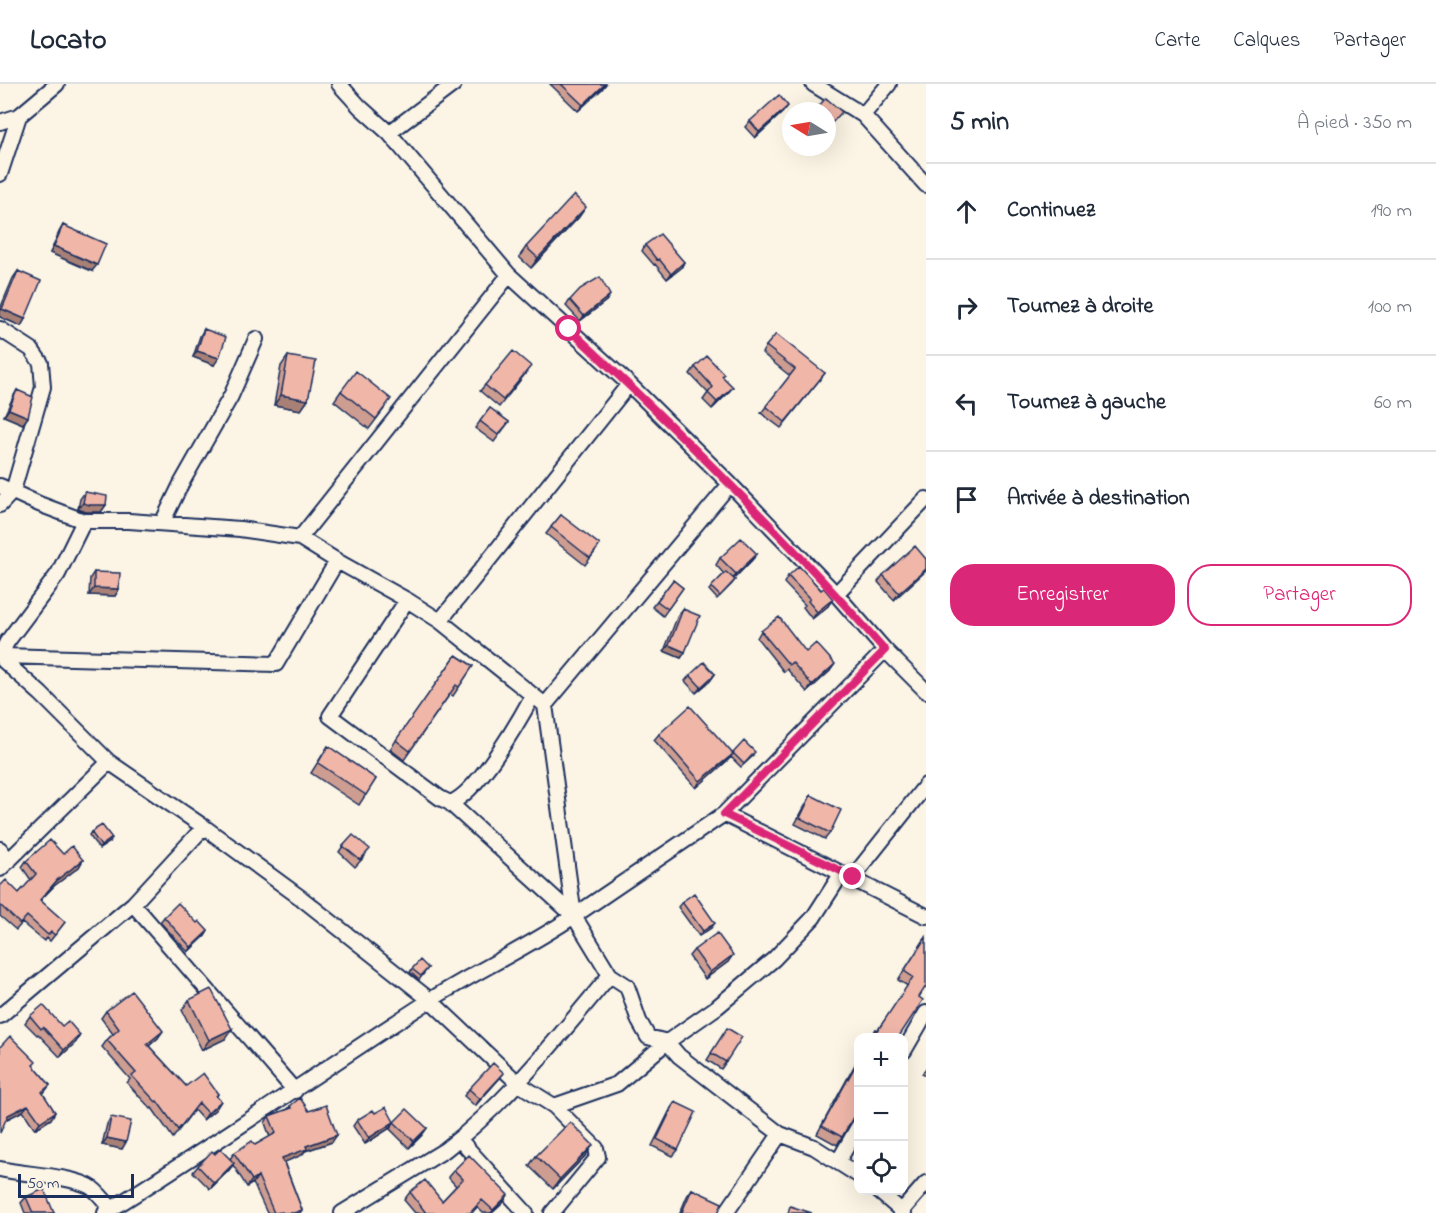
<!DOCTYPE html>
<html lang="fr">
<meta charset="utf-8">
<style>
body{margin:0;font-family:"Indie Flower",sans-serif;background:#f6f6f7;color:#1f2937}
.controls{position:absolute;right:18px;bottom:18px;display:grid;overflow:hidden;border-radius:12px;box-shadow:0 6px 24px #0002}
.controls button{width:54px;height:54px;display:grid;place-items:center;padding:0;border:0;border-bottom:2px solid #e0e1e3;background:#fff;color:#1f2937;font:30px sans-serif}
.compass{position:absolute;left:782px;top:18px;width:54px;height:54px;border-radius:50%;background:#fff;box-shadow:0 6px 24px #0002;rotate:281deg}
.scale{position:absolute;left:18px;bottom:15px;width:116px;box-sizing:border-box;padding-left:6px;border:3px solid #1b2f5e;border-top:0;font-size:16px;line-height:21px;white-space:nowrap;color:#1b2f5e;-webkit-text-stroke:4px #fcf5e5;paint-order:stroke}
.stop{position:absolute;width:18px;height:18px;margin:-14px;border:4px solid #db2777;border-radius:50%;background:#fff}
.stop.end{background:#db2777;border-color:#fff;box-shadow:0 2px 6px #0008}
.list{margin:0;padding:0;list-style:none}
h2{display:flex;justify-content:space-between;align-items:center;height:78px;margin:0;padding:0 24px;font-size:26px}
h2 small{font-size:20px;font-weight:400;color:#747a83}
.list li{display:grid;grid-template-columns:39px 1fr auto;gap:18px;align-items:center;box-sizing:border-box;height:96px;padding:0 24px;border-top:2px solid #e0e1e3}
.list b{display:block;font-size:22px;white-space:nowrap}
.list em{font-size:20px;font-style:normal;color:#747a83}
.actions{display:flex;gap:12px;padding:18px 24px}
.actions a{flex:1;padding:14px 0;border:2px solid #db2777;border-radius:24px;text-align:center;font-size:21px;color:#db2777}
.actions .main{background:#db2777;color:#fff}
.icon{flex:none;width:33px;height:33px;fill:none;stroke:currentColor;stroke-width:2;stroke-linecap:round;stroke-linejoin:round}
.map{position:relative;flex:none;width:926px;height:1129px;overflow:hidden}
header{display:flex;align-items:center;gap:36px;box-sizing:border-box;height:84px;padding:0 30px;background:#fff;border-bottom:2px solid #e0e1e3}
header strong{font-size:28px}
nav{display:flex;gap:33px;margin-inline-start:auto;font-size:21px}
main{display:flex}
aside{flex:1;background:#fff}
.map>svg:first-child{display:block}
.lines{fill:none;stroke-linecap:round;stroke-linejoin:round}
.minor-casing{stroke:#1b2f5e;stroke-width:18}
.minor{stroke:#fcf5e5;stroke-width:14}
.wall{fill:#ce9d91;stroke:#1b2f5e;stroke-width:1.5}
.shaded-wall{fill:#a88076;stroke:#1b2f5e;stroke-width:1.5}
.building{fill:#f0b7a9;stroke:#1b2f5e;stroke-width:1.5}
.route{stroke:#db2777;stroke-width:8}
</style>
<header>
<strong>Locato</strong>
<nav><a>Carte</a><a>Calques</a><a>Partager</a></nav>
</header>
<main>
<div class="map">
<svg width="926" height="1129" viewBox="0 0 926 1129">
<rect width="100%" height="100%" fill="#fcf5e5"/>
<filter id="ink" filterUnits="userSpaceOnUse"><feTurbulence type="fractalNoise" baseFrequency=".0167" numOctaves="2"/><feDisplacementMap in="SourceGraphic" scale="12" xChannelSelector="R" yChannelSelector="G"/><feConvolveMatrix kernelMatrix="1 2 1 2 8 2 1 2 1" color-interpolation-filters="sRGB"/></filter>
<g filter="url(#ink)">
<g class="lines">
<defs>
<path id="minor" d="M339,0L360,23L389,49L509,191L629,300L730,400L836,510L885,566L926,607
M813,0L863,31L926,101
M863,31L889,0
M0,38L19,32L57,0
M389,49L454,0
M0,90L19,32
M0,245L31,265L41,279L43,303L13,407L0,421
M0,402L39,420L84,437H129L240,445L300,454L337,477L407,516L440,537L545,621L574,832
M84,437L58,490L7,558L2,568L4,577L41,610L109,678L204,743L301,814L430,916L519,1000L554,1022L596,1064L598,1073L552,1129
M162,439L181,400L231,312L256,255
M300,454L509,191
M836,510L926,415
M407,516L330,632L440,714L450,719C477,710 519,637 533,611
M440,537L629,300
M3,572L276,580L337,477
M545,621L730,400
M450,719L574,832
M724,730L926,832
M0,765L9,777
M0,785L109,678
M853,793L926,701
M133,820L295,1007
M574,832L724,730L885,566
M0,932L133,820L204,743
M904,967L926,929
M554,1022L617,1000L667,958L717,923L774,875L813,834L842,789
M459,1055L526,1129
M838,1078L858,1043
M0,1085C26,1091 66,1091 89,1102C97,1106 105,1118 112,1125
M877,1106L904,1129
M105,1129C215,1061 320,987 429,917C476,887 527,864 574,832L610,891L627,902L639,937L648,953L667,958L679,972L780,1050L814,1063L858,1091
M342,1129L445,1066C509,1017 558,953 610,891
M726,1129L780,1050
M900,1129L926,1099"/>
</defs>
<!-- minor casing -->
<use href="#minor" class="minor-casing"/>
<!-- minor -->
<use href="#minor" class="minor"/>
</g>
<!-- wall -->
<path class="wall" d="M550,0H606L602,5L578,27Z
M783,28L755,54L745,43L750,37Z
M579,133L531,184L519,173L526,163Z
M63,141L92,187L50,169L59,148Z
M645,161L684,178L681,184L667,195L655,180L654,181L642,167Z
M18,187L25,235L21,242L0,233V225L13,194Z
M570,216L606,217L580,237L566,222Z
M204,245L214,281L193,273L200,252Z
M766,262L825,289L781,344L761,329L790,292L762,269Z
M288,272L308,316L301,326L274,321L281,282Z
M695,283L722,292L728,309L712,325L703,316L708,309L690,290Z
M526,289L499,323L480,307L485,301Z
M17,306L28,333L23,340L4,332L13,313Z
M341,307L384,325L369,345L334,317Z
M490,324L509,338L494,358L475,344Z
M85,408L106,421L101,428H86L78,425L80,415Z
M561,431L595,468L585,481L546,450Z
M757,470L752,476L733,495L735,496L732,500L717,515L709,506L724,490L716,481L720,474Z
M926,475L894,516L878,498L883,491Z
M94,488L119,505L115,512L89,511L90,494Z
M788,492L828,522L812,535L803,523L805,521L784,499Z
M673,496L683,504L663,532L652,523Z
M683,525L685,568L681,574L664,567L678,531Z
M761,547L806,568L830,587L807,608L787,585L784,588L757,554Z
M456,571L473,582L453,612L450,610L404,676L390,665Z
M715,590L710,597L696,609L685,597L690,591Z
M659,650L732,669L753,672L741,683L731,673L728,676L696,704L654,656Z
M328,662L376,695L359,721L311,689Z
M811,711L830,749L825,755L795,740L807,718Z
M91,748L110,758L99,765L89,751Z
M343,762L365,772L355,783L339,768Z
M63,770L83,776L79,783L54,802L40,816L65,838L50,857L47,854L44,857L22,839L16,846L0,832V802L19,809L31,796L22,783L26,777Z
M682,818L711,844L699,852L678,823Z
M164,833L197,839L208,847L205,852L188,868L160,838Z
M926,853L919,913L898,954H870L876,945L878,946L908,902L898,896Z
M694,866L728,878L705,895L689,872Z
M428,884L419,896L410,888L412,885Z
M189,916L225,955L202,966L182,926Z
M106,927L158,954L149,962L186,1002L218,1010L217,1012L216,1025L203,1036L194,1026L173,1054L152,1024L151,1025L127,999L130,995L102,963L107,956L113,950L101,934Z
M30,932L62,942L80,951L76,958L60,973L38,950L37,951L25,939Z
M723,951L726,978L721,985L707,976Z
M0,963L34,982L50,1001L43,1010L55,1028L51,1035L35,1045L23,1027L5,1036Z
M858,975V1034L852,1036L837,1061L817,1050Z
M926,984V992L922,990Z
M499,995L475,1022L464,1012L469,1005Z
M675,1018L678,1066L673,1072L652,1062L671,1024Z
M290,1022L332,1058L305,1067L302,1071L284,1078L302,1126L300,1129H267L253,1099L247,1103L233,1081L229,1086L210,1105L193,1088L198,1082L215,1070L230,1075L234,1069L255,1061L270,1053L265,1039L269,1032L288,1025Z
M375,1029L394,1038L390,1044L365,1060L353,1042L357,1036Z
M111,1033L126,1058L122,1065L102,1061L107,1040Z
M394,1038L427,1044L422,1051L409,1064L390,1045Z
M586,1071L553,1105L529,1082L536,1072Z
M454,1086L503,1119L492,1129H483L477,1123L472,1129H415L404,1116L410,1108L442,1117L456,1102L448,1093Z
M692,1105L718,1129H680L687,1112Z
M26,1113L54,1129H25L21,1119Z"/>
<!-- shaded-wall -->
<path class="shaded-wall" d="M605,0L602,5L578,27L583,21Z
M788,22L783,28L755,54L759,48Z
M586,123L579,133L531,184L538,174Z
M54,162L97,181L92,187L50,169Z
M684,178L681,184L667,195L671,190Z
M610,211L606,217L580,237L584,232Z
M2,225L25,235L21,242L0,233V227Z
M197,267L219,274L214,281L193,273Z
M733,303L728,309L712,325L717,318Z
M281,311L308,316L301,326L274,321Z
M9,325L28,333L23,340L4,332Z
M83,419L106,421L101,428H86L78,425Z
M757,470L752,476L732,497L736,490Z
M926,485V487L894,516L899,509Z
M94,504L119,505L115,512L89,511Z
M833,515L828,522L812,535L817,528Z
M669,561L685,568L681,574L664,567Z
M835,580L830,587L807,608L812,601Z
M715,590L710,597L696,609L701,603Z
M733,670L728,676L696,704L700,697Z
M112,754L110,758L99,765L101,762Z
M83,776L79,783L54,802L35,822L40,816L58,795Z
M715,839L711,844L699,852L703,847Z
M208,847L205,852L188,868L191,863Z
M733,871L728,878L705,895L710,888Z
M232,945L225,955L202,966L209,956Z
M163,947L158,954L142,968L147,960Z
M80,951L76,958L60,973L64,966Z
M504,989L499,995L475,1022L480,1015Z
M221,1017L216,1025L203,1036L208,1029Z
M28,1021L23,1027L3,1037L8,1031Z
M55,1028L51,1035L35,1045L40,1038Z
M856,1028H858V1034L850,1037Z
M394,1038L390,1044L365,1060L369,1054Z
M427,1044L422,1051L409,1064L414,1057Z
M337,1051L332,1058L305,1067L302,1071L278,1081L282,1074L306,1062Z
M107,1054L126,1058L122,1065L102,1061Z
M593,1061L586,1071L553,1105L560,1095Z
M234,1079L229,1086L210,1105L214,1099Z
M258,1092L253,1099L247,1103L252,1096Z
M508,1111L503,1119L492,1129H491Z"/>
<!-- building -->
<path class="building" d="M561,0H605L583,21Z
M779,11L788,22L759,48L750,37Z
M826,14L842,28L827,44V27H814Z
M574,111L586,123L538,174L526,163Z
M63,141L106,160L97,181L54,162Z
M660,150L684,178L671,190L659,175L657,176L645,161Z
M18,187L41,197L25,235L2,225Z
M600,193L610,211L584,232L570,216L580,205Z
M204,245L226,253L219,274L197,267Z
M776,250L825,289L785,338L766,322L795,285L766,262Z
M513,267L531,282L503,316L485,301Z
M288,272L316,277L308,316L281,311Z
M707,272L724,290L722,292L733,303L717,318L708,309L713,303L695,283Z
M356,287L391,315L376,335L341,307Z
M17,306L33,313L28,333L9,325Z
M490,324L509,338L498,351L480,337Z
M85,408L107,412L106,421H90L83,419Z
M561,431L600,461L590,474L551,443Z
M741,454L757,470L736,490L720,474Z
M915,462L926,475V485L899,509L883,491Z
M799,482L821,506L824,504L833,515L817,528L808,517L810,515L788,492Z
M94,488L120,489L119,505L94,504Z
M726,488L735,496L720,512L711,503Z
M673,496L683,504L668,525L657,517Z
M683,525L700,532L685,568L669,561Z
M779,533L806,568L816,559L835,580L812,601L792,578L789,581L761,547Z
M456,571L473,582L459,603L456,601L410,667L396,656Z
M704,578L715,590L701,603L690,591Z
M690,622L733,670L700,697L659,650Z
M744,657L755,668L744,680L733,669Z
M328,662L376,695L366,711L318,679Z
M811,711L841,726L830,749L800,734Z
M102,741L112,754L101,762L91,748Z
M353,751L370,765L360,776L343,762Z
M50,756L63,770L72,762L83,776L58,795L40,816L65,838L55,851L51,848L48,851L27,832L20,840L0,821V802L6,796L19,809L36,790L26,777Z
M694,809L715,839L703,847L682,818Z
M178,819L197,839L199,837L208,847L191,863L164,833Z
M717,849L733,871L710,888L694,866Z
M926,853V902L919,913L923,916L898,954H871L876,945L878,946L913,893L904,887Z
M420,876L428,884L421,892L412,885Z
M211,905L232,945L209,956L189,916Z
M132,907L163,947L147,960L186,1002L203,989L218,1010L216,1012L221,1017L208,1029L199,1019L178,1046L157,1017L156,1018L132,992L136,989L107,956L119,945L106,927Z
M43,921L62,942L68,937L80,951L64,966L43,943L41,945L30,932Z
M727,944L742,953L726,978L711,969Z
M10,952L36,978L33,981L50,1001L42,1008L55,1028L40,1038L28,1021L8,1031L0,1049V963Z
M858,977V1028H856L842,1053L822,1042Z
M493,979L504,989L480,1015L469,1005Z
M300,1014L309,1027L326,1021L337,1051L306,1062L307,1065L282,1074L302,1126L294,1129H282V1128L274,1129L258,1092L252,1096L234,1069L252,1057L255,1061L276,1049L269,1032L292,1024L290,1022Z
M675,1018L696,1028L678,1066L657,1055Z
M386,1023L394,1038L369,1054L357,1036L373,1026L375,1029Z
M407,1025L427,1044L414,1057L394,1038Z
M111,1033L131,1037L126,1058L107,1054Z
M570,1038L593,1061L560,1095L536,1072Z
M220,1065L234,1079L214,1099L198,1082L212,1067L215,1070Z
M469,1071L508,1111L493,1126L482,1116L470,1129H426L410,1108L425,1096L442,1117L463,1095L454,1086Z
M44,1105L54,1129H33L26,1113Z
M692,1105L722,1119L718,1129H684L682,1128Z
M790,1122L812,1129H788Z"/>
</g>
<g class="lines" filter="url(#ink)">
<!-- route -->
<path class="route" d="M569,245C679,347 786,453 885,566L724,730L853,793"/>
</g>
</svg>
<div class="controls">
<button>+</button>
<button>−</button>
<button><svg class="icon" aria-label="locate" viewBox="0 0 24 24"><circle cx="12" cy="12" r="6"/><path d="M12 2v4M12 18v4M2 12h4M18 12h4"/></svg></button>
</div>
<svg class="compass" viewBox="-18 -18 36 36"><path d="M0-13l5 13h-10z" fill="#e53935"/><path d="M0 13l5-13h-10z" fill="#747a83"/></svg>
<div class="scale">50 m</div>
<div class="stop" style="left:569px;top:245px"></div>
<div class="stop end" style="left:853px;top:793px"></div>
</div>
<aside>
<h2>5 min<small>À pied · 350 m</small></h2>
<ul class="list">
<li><svg class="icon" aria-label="ahead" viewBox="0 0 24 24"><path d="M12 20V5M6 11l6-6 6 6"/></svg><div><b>Continuez</b></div><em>190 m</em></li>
<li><svg class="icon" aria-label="right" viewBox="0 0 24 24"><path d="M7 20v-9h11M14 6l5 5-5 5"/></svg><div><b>Tournez à droite</b></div><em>100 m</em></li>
<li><svg class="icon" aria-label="left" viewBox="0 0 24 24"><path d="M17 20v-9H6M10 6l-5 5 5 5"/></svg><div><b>Tournez à gauche</b></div><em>60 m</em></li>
<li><svg class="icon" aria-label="arrive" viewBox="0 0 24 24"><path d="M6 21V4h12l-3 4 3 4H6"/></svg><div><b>Arrivée à destination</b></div></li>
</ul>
<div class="actions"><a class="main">Enregistrer</a><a>Partager</a></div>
</aside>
</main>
